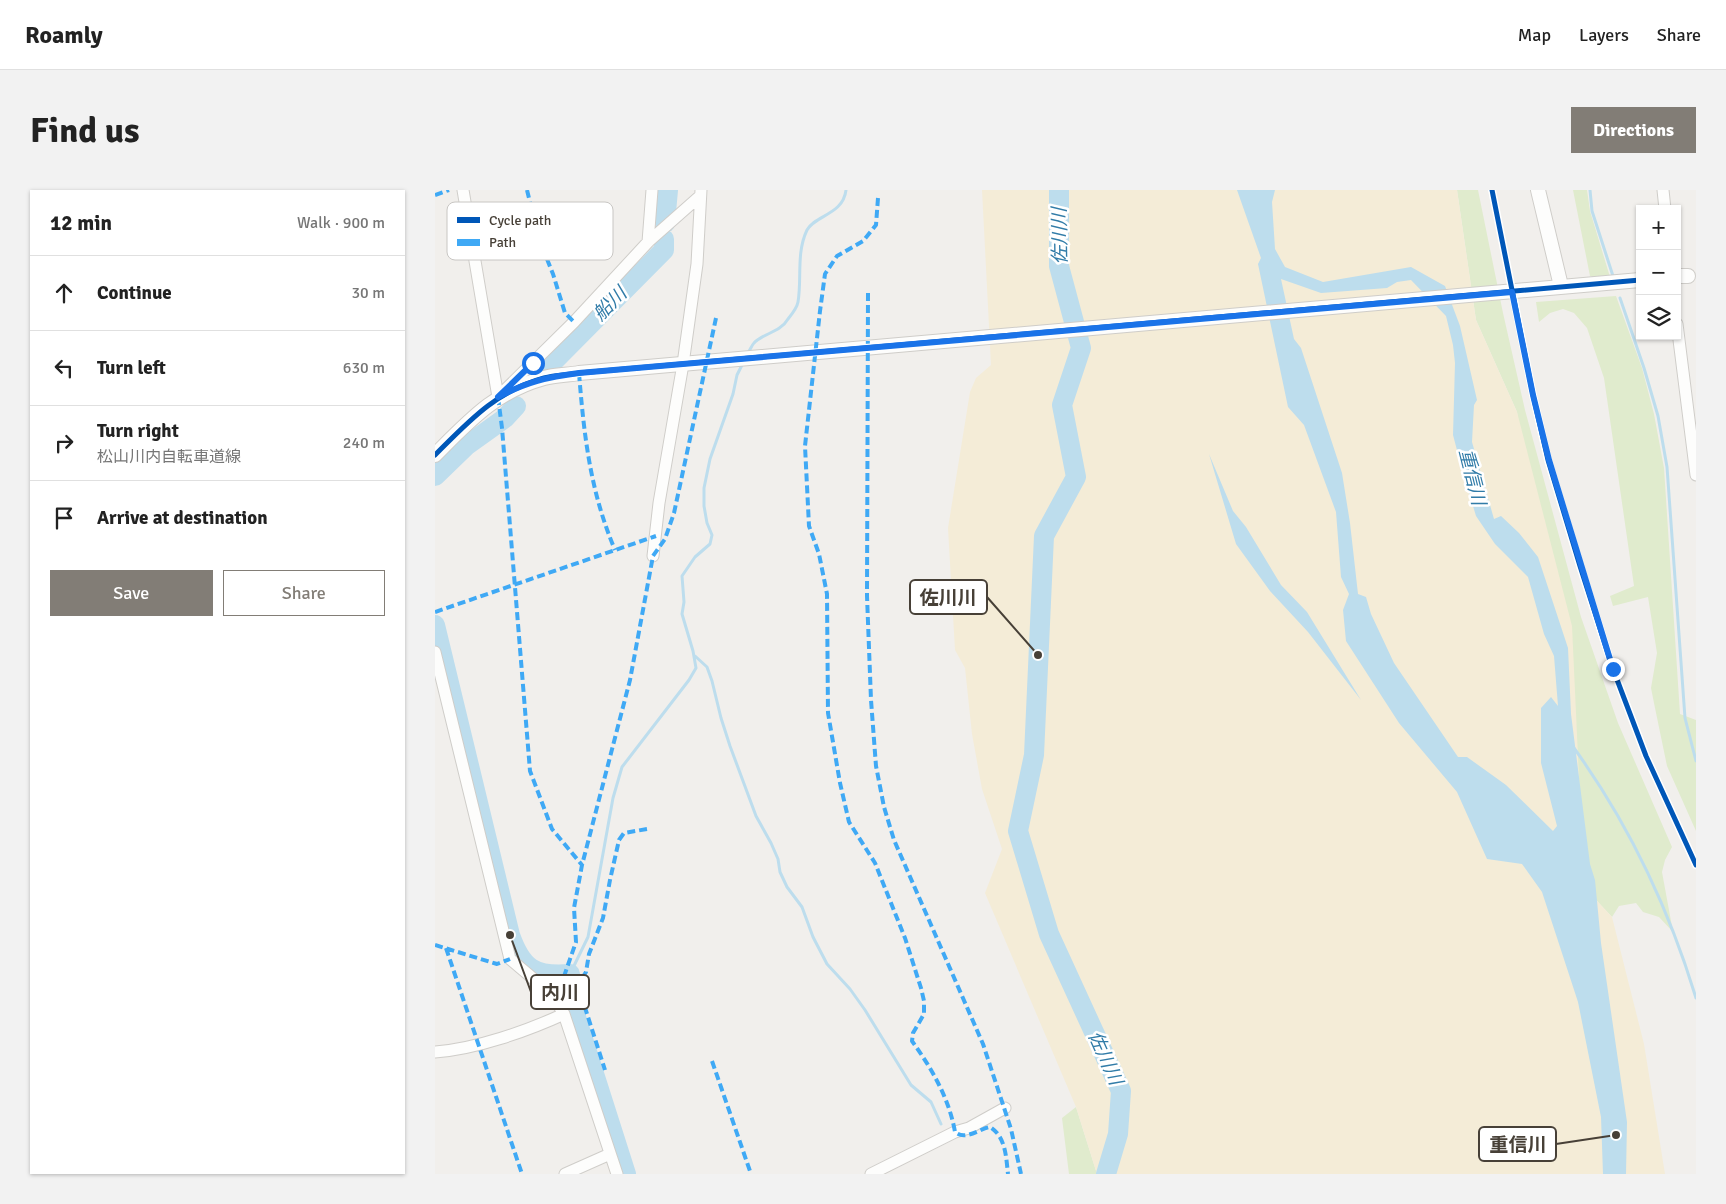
<!DOCTYPE html>
<meta charset="utf-8">
<style>
body{margin:0;font-family:Signika,"Noto Sans JP",sans-serif;background:#f2f2f2;color:#222}
.controls{position:absolute;right:15px;top:15px;display:grid;overflow:hidden;border-radius:0px;box-shadow:0 1px 4px #0004}
.controls button{width:45px;height:45px;display:grid;place-items:center;padding:0;border:0;border-bottom:1px solid #e0e0e0;background:#fff;color:#222;font:25px sans-serif}
.stop{position:absolute;width:15px;height:15px;margin:-11px;border:4px solid #1a73e8;border-radius:50%;background:#fff}
.stop.end{background:#1a73e8;border-color:#fff;box-shadow:0 1px 5px #0008}
.list{margin:0;padding:0;list-style:none}
h2{display:flex;justify-content:space-between;align-items:center;height:65px;margin:0;padding:0 20px;font-size:21px}
h2 small{font-size:16px;font-weight:400;color:#767676}
.list li{display:grid;grid-template-columns:32px 1fr auto;gap:15px;align-items:center;box-sizing:border-box;height:75px;padding:0 20px;border-top:1px solid #e0e0e0}
.list b{display:block;font-size:19px;white-space:nowrap}
.list p{margin:0;font-size:16px;white-space:nowrap;color:#767676}
.list em{font-size:16px;font-style:normal;color:#767676}
.actions{display:flex;gap:10px;padding:15px 20px}
.actions a{flex:1;padding:11px 0;border:1px solid #827d76;border-radius:0px;text-align:center;font-size:18px;color:#827d76}
.actions .main{background:#827d76;color:#fff}
.icon{flex:none;width:28px;height:28px;fill:none;stroke:currentColor;stroke-width:2;stroke-linecap:round;stroke-linejoin:round}
.map{position:relative;flex:none;width:1261px;height:984px;overflow:hidden;border-radius:0px}
header{display:flex;align-items:center;gap:30px;box-sizing:border-box;height:70px;padding:0 25px;background:#fff;border-bottom:1px solid #e0e0e0}
header strong{font-size:24px}
nav{display:flex;gap:28px;margin-inline-start:auto;font-size:18px}
.intro{display:flex;align-items:center;justify-content:space-between;box-sizing:border-box;height:120px;padding:0 30px}
h1{margin:0;font-size:35px}
.button{padding:12px 22px;border-radius:0px;background:#827d76;color:#fff;font-size:18px;font-weight:700}
main{display:flex;gap:30px;padding:0 30px}
aside{flex:1;background:#fff;border-radius:0px;box-shadow:0 1px 4px #0004}
.map>svg:first-child{display:block}
.green{fill:#e0ebcd}
.sand{fill:#f4ecd7}
.water{fill:#bddded;fill-rule:evenodd}
.lines{fill:none;stroke-linecap:round;stroke-linejoin:round}
.stream{stroke:#bddded;stroke-width:3}
.river{stroke:#bddded;stroke-width:20}
.minor-casing{stroke:#cfcdc9;stroke-width:13}
.tertiary-casing{stroke:#cfcdc9;stroke-width:16}
.minor{stroke:#fdfdfc;stroke-width:11}
.tertiary{stroke:#fdfdfc;stroke-width:14}
.quiet{stroke:#3fa9f5;stroke-width:4;stroke-dasharray:8 4;stroke-linecap:butt}
.cycleway-casing{stroke:#fff;stroke-width:8}
.cycleway{stroke:#0057b8;stroke-width:5}
.route{stroke:#1a73e8;stroke-width:6}
.labels{text-anchor:middle;dominant-baseline:central;stroke-width:5;stroke-linejoin:round;paint-order:stroke}
.water-label{font-size:19px;font-style:italic;fill:#317ca8;stroke:#fff}
.key{fill:#fff;stroke:#c8c6c3;stroke-width:1}
.key-label{font-size:14px;fill:#474037}
.leader{fill:none;stroke:#474037;stroke-width:2}
.callout-dot{fill:#474037;stroke:#fff;stroke-width:2}
.callout{fill:#fff;stroke:#474037;stroke-width:2}
.callout-label{font-size:19px;text-anchor:middle;font-weight:bold;fill:#474037}
</style>
<header>
<strong>Roamly</strong>
<nav><a>Map</a><a>Layers</a><a>Share</a></nav>
</header>
<div class="intro"><h1>Find us</h1><a class="button">Directions</a></div>
<main>
<aside>
<h2>12 min<small>Walk · 900 m</small></h2>
<ul class="list">
<li><svg class="icon" aria-label="ahead" viewBox="0 0 24 24"><path d="M12 20V5M6 11l6-6 6 6"/></svg><div><b>Continue</b></div><em>30 m</em></li>
<li><svg class="icon" aria-label="left" viewBox="0 0 24 24"><path d="M17 20v-9H6M10 6l-5 5 5 5"/></svg><div><b>Turn left</b></div><em>630 m</em></li>
<li><svg class="icon" aria-label="right" viewBox="0 0 24 24"><path d="M7 20v-9h11M14 6l5 5-5 5"/></svg><div><b>Turn right</b><p>松山川内自転車道線</p></div><em>240 m</em></li>
<li><svg class="icon" aria-label="arrive" viewBox="0 0 24 24"><path d="M6 21V4h12l-3 4 3 4H6"/></svg><div><b>Arrive at destination</b></div></li>
</ul>
<div class="actions"><a class="main">Save</a><a>Share</a></div>
</aside>
<div class="map">
<svg width="1261" height="984" viewBox="0 0 1261 984">
<rect width="100%" height="100%" fill="#f1efec"/>
<!-- green -->
<path class="green" d="M1022,0H1043L1068,123L1090,220L1146,427L1183,533L1237,657L1230,670L1227,682L1238,742L1224,727L1208,722L1201,713L1184,716L1177,727L1149,697L1082,222L1041,130Z
M1138,0H1152L1155,21L1175,87L1159,88L1155,86Z
M1181,106L1207,178L1219,224L1229,278L1245,524L1261,530V641L1232,576L1220,518L1216,498L1222,463L1213,407L1178,416L1175,406L1199,396L1169,188L1152,138L1139,123L1128,119L1115,123L1104,132L1101,112Z
M641,917L662,984H634L627,928Z"/>
<!-- sand -->
<path class="sand" d="M547,0H1022L1041,130L1082,222L1137,436L1149,697L1177,727L1209,854L1230,984H662L641,917L550,703L567,659L547,599L537,544L530,478L520,460L513,338L535,202L541,188L556,175Z"/>
<!-- water -->
<path class="water" d="M802,0H840L837,12L840,59L850,77L888,92L976,77L1010,96L1025,136L1042,210L1039,215L1037,252L1059,329L1066,326L1084,343L1103,367L1133,458L1136,524L1155,674L1160,690L1166,753L1192,932L1191,984H1168L1166,927L1143,812L1107,702L1087,674L1052,669L1022,602L964,533L911,451L908,420L914,404L906,387L901,322L869,235L853,217L823,74L826,68ZM846,89L886,103L952,98L962,92L976,90L1011,126L1018,155L1020,173L1018,245L1027,279L1041,326L1060,354L1093,387L1109,444L1119,466L1123,516L1116,507L1106,518V573L1122,636L1118,641L1071,595L1032,567H1023L959,473L936,424L931,407L923,404L915,333L907,283L866,158L859,149Z
M774,264L798,321L811,337L846,395L872,422L926,510L873,442L835,401L801,354Z"/>
<g class="lines">
<!-- stream -->
<path class="stream" d="M1155,0L1157,21L1178,86
M1185,108L1209,178L1223,226L1232,277L1250,528L1261,571
M313,163C315,160 317,155 319,153C328,143 345,143 353,129C357,124 362,118 363,112C367,89 361,63 372,40C380,25 408,25 411,0
M260,466L272,477L277,491L286,528L295,556L321,626L336,653L343,669L345,682L352,697L367,717L378,747L392,774L415,799L430,820L476,895L496,912L506,934
M1139,558C1193,633 1234,719 1261,808
M135,784L153,747L178,608L187,577L254,490L261,478L258,461L247,424L249,412L247,386L260,367L275,354L277,345L272,333L269,316V298L275,269L298,204L302,185L308,173"/>
<!-- river -->
<path class="river" d="M624,0V76L646,158L627,215L641,287L609,346L599,565L583,641L614,744L686,901L683,944L671,984
M230,33L233,0
M114,176L229,60V49
M0,286L31,256L70,228L81,216
M0,435L75,745C87,779 100,787 135,784L133,802L191,984"/>
<defs>
<path id="minor" d="M28,0L63,207
M1228,0L1230,19
M213,52L217,0
M1242,134L1261,285
M68,202L139,132L213,52L265,6
M218,366L224,313L248,174L262,74L266,0
M0,462L75,769C95,786 116,801 129,824L182,984
M112,801L127,792
M0,862C41,859 92,841 129,824
M130,984L175,964
M436,984L520,942L534,938L570,918"/>
<path id="tertiary" d="M1103,0L1126,96
M1242,86H1253
M0,265C34,231 61,201 109,188C120,185 133,185 144,183L1205,90"/>
</defs>
<!-- minor casing -->
<use href="#minor" class="minor-casing"/>
<!-- tertiary casing -->
<use href="#tertiary" class="tertiary-casing"/>
<!-- minor -->
<use href="#minor" class="minor"/>
<!-- tertiary -->
<use href="#tertiary" class="tertiary"/>
<!-- quiet -->
<path class="quiet" d="M92,0L104,49L118,84L130,123L139,132
M0,5L14,0
M443,8L441,35L428,51L402,66L390,84L385,121L370,256L374,336L384,364L392,404L393,523L405,593L414,632L440,673L470,748L486,798L489,811V824L478,843L477,851C497,879 514,908 520,942C530,951 544,939 555,937C571,947 571,967 573,984
M433,103L432,406L436,510L441,576L449,617L459,650L548,854L576,939L586,984
M144,183C149,245 155,301 180,360
M63,207L67,238L95,581L117,639L147,675
M0,422L221,346
M212,639L189,643L184,650L175,690L168,728L154,764L151,782L144,793L127,792L141,752L139,718L147,675L195,490L218,366L230,349L239,323L281,128
M0,755L62,774L75,769
M11,758L87,984
M144,793L145,802L170,880
M277,871L316,984"/>
<defs>
<path id="cycleway" d="M1057,0L1098,205L1113,270L1145,376L1178,479L1211,566L1261,675
M0,265C34,231 61,201 109,188C120,185 133,185 144,183L1205,90"/>
</defs>
<!-- cycleway casing -->
<use href="#cycleway" class="cycleway-casing"/>
<!-- cycleway -->
<use href="#cycleway" class="cycleway"/>
</g>
<g class="lines">
<!-- route -->
<path class="route" d="M98,173L63,207C92,192 112,187 144,183L1077,102L1098,205L1114,270L1178,479"/>
</g>
<g class="labels">
<!-- water labels -->
<g class="water-label">
<text transform="translate(625 46) rotate(-91)">佐川川</text>
<text transform="translate(175 114) rotate(-45)">船川</text>
<text transform="translate(1037 287) rotate(76)">重信川</text>
<text transform="translate(670 868) rotate(66)">佐川川</text>
</g>
</g>
<!-- legend -->
<rect x="12" y="12" width="166" height="58" rx="8" class="key"/>
<rect x="22" y="27" width="23" height="6" fill="#0057b8"/>
<rect x="22" y="49" width="23" height="7" fill="#3fa9f5"/>
<g class="key-label">
<text x="54" y="35">Cycle path</text>
<text x="54" y="57">Path</text>
</g>
<!-- callouts -->
<path class="leader" d="M603 465L552 407M75 745L96 802M1181 945L1121 954"/>
<g class="callout-dot">
<circle cx="603" cy="465" r="5"/>
<circle cx="75" cy="745" r="5"/>
<circle cx="1181" cy="945" r="5"/>
</g>
<g class="callout">
<rect x="475" y="390" width="77" height="34" rx="5"/>
<rect x="96" y="785" width="58" height="34" rx="5"/>
<rect x="1044" y="937" width="77" height="34" rx="5"/>
</g>
<g class="callout-label">
<text x="513" y="414">佐川川</text>
<text x="125" y="809">内川</text>
<text x="1083" y="961">重信川</text>
</g>
</svg>
<div class="controls">
<button>+</button>
<button>−</button>
<button><svg class="icon" aria-label="layers" viewBox="0 0 24 24"><path d="M12 4l9 5-9 5-9-5zM3 14l9 5 9-5"/></svg></button>
</div>
<div class="stop" style="left:98px;top:173px"></div>
<div class="stop end" style="left:1178px;top:479px"></div>
</div>
</main>
